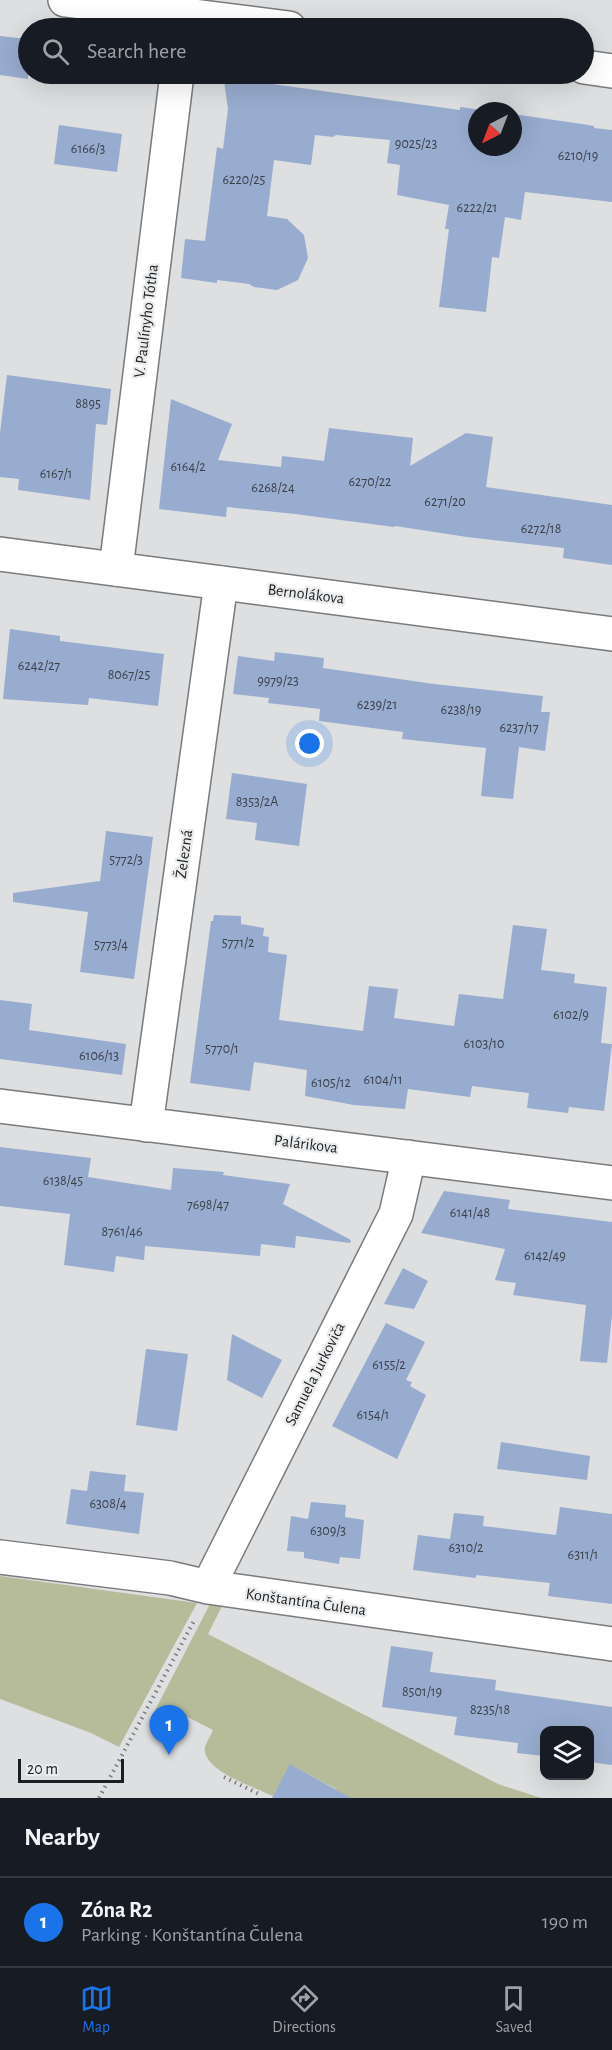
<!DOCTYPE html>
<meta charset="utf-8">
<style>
body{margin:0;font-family:"Alegreya Sans",sans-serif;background:#20242c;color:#f1f3f6}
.controls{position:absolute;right:18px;bottom:18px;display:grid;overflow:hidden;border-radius:12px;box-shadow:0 6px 24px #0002}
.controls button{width:54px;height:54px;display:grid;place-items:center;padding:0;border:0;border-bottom:2px solid #363941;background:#171b24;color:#f1f3f6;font:30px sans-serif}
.compass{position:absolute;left:468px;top:102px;width:54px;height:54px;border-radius:50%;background:#171b24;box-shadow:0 6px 24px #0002;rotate:222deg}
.scale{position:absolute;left:18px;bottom:15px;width:106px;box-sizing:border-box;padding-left:6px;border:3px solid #1c1d1e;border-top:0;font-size:16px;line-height:21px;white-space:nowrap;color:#1c1d1e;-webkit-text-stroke:4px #eaecee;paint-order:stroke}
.you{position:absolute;left:310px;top:744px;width:21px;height:21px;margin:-15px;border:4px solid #fff;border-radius:50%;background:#1a73e8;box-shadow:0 0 0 9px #1a73e833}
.badge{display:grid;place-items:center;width:39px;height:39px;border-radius:50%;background:#1a73e8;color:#fff;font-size:20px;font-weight:700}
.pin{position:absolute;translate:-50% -50px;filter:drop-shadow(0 2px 3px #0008)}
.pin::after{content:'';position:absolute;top:32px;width:21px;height:18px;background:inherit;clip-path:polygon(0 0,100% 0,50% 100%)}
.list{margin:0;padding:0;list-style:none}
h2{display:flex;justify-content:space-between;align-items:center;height:78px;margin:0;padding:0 24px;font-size:26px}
h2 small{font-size:20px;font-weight:400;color:#9ea1a6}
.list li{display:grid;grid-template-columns:39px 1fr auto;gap:18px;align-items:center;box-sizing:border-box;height:90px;padding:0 24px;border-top:2px solid #363941}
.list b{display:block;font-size:22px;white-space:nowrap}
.list p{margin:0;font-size:20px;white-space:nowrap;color:#9ea1a6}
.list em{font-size:20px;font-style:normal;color:#9ea1a6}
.icon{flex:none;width:33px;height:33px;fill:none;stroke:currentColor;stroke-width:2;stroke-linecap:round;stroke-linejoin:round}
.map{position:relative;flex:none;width:612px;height:1798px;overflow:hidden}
.search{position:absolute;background:#171b24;box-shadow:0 6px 24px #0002;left:18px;right:18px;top:18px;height:66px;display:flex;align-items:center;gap:15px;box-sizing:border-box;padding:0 21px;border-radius:33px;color:#9ea1a6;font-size:22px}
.sheet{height:168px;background:#171b24}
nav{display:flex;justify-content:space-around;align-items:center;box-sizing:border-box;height:84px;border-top:2px solid #363941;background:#171b24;font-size:16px;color:#9ea1a6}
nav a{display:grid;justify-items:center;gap:3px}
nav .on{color:#1a73e8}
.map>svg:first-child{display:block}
.green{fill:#b6bb99}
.building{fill:#98accf}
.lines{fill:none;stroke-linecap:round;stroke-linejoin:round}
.minor-casing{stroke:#797a7c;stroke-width:36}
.tertiary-casing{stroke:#797a7c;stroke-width:36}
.path{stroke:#7a7b7d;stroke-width:4;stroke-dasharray:1.5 4.5;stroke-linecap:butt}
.minor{stroke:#fff;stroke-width:33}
.tertiary{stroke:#fff;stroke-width:33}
.labels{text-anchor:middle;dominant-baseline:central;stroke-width:4.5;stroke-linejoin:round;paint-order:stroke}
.number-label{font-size:14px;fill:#3b414a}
.street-label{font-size:16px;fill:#1c1d1e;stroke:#eaecee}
</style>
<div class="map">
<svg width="612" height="1798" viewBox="0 0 612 1798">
<rect width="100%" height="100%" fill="#dddfe1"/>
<!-- green -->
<path class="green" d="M0,1576L197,1603L119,1747L91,1733L0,1699Z
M210,1604L222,1606L208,1634L498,1784L541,1798H332L336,1789L291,1765L273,1796C256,1788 201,1770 205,1747C207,1741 211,1735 213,1730L178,1712L167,1731L149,1722Z"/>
<!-- building -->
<path class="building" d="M0,36L28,39V79L0,75Z
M223,74H229L244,80L460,110V107L488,111H477V147H513V114L582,124L594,126V128L612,130V202L525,192L521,220L505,217L499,258L492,257L486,312L439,307L449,229H445L449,205L397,195L400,165L387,163L390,140L336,135L333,137L315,135L311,165L274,160L267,216L287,219L304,235L308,258L298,280L277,290L254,287L249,284L217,280V283L181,278L185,239L205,241L217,147L223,149L228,109Z
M59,125L122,134L117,172L54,164Z
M7,375L111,389L107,425L96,424L90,500L18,490L19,479L0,477V433Z
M171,399L232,424L218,460L281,467L282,456L324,461L329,428L413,438L410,466L466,433L493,437L486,487L612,505V565L563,558L564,548L467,537L395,526L394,527L295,514L227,507L226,517L159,509Z
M10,629L60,636V641L164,654L158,706L89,698L88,705L3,699Z
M275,652L324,658L323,668L434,684L543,696L541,712H550L545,751L519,747L513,799L481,796L486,748L402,739L403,732L319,721L320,709L268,703L269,698L233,694L238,656L274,661Z
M232,773L307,784L299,846L255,840L257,823L226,819Z
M106,831L153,837L134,979L80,972L88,912L13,902V893L100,881Z
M214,915L241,916V924L264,928L263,936L269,937L268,952L287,955L279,1020L363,1031L369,986L398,989L394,1018L454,1026L459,994L503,999L513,925L547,929L541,970L575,974L574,983L607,987L601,1043L612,1044L604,1111L569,1107L568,1113L527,1108L529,1093L472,1086L470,1097L408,1089L405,1109L354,1105L305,1096L307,1070L254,1062L250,1091L190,1083L211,921H213Z
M0,1000L32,1004L29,1030L126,1044L122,1075L0,1059Z
M0,1147L91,1158L88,1177L171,1190L173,1168L224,1172L223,1175L290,1184L283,1204L351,1240L350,1243L296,1236L295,1248L261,1244L260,1256L145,1246L144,1260L116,1256L114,1272L64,1265L70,1214L0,1206Z
M444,1191L510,1200L508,1209L612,1222V1315L607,1363L580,1361L586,1305L513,1295L516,1283L495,1280L505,1249L421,1233Z
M403,1268L428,1281L414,1309L384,1304Z
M386,1323L425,1342L406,1380L412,1382L410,1386L426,1395L397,1459L332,1426Z
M232,1334L282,1360L262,1398L227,1380Z
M146,1349L188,1354L177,1431L136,1425Z
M501,1442L590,1456L587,1480L497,1469Z
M90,1471L126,1475L124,1491L144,1493L139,1534L66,1524L71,1489L87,1491Z
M311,1502L346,1505L345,1517L364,1520L360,1559L340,1557L339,1564L304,1558V1552L287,1551L291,1516L308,1519Z
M560,1507L612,1514V1604L548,1596L550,1583L476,1575V1578L413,1570L418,1535L450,1539L454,1513L484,1516L483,1526L556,1535Z
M391,1646L433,1652L430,1672L496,1680L495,1690L612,1707V1765L590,1762V1731H544V1756L517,1753L518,1743L454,1735L457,1717L382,1707Z
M290,1764L351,1798H272Z"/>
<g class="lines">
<defs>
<path id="minor" d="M65,0L289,28
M584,67L612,71
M116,569L177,74
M0,1106L612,1183
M146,1125L221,583
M0,1557L170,1578L208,1587L612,1644
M208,1587L396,1214L409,1157"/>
<path id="tertiary" d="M0,554L612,634"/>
</defs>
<!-- minor casing -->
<use href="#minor" class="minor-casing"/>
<!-- tertiary casing -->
<use href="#tertiary" class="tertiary-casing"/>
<!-- path -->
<path class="path" d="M224,1777L261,1795
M99,1798L195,1619"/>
<!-- minor -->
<use href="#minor" class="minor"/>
<!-- tertiary -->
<use href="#tertiary" class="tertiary"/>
</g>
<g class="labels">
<!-- number labels -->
<g class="number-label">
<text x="416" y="144">9025/23</text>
<text x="88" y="149">6166/3</text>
<text x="578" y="156">6210/19</text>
<text x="244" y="180">6220/25</text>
<text x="477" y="208">6222/21</text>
<text x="88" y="404">8895</text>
<text x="188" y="467">6164/2</text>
<text x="56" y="474">6167/1</text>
<text x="370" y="482">6270/22</text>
<text x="273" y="488">6268/24</text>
<text x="445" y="502">6271/20</text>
<text x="541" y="529">6272/18</text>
<text x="39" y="666">6242/27</text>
<text x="129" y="675">8067/25</text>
<text x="278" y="681">9979/23</text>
<text x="377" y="705">6239/21</text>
<text x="461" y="710">6238/19</text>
<text x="519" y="728">6237/17</text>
<text x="257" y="802">8353/2A</text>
<text x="126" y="860">5772/3</text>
<text x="238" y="943">5771/2</text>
<text x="111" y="945">5773/4</text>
<text x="571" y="1015">6102/9</text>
<text x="484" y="1044">6103/10</text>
<text x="222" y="1049">5770/1</text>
<text x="99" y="1056">6106/13</text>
<text x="383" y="1080">6104/11</text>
<text x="331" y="1083">6105/12</text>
<text x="63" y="1181">6138/45</text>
<text x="208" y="1205">7698/47</text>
<text x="470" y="1213">6141/48</text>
<text x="122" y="1232">8761/46</text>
<text x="545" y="1256">6142/49</text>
<text x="389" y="1365">6155/2</text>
<text x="373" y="1415">6154/1</text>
<text x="108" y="1504">6308/4</text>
<text x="328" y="1531">6309/3</text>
<text x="466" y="1548">6310/2</text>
<text x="583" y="1555">6311/1</text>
<text x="422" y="1692">8501/19</text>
<text x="490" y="1710">8235/18</text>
</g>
<!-- street labels -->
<g class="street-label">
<text transform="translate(146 321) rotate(-83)">V. Paulínyho Tótha</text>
<text transform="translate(306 594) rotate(7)">Bernolákova</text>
<text transform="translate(184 854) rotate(-82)">Železná</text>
<text transform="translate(306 1144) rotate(7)">Palárikova</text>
<text transform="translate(315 1374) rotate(-63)">Samuela Jurkoviča</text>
<text transform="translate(306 1602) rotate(8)">Konštantína Čulena</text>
</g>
</g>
</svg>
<div class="controls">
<button><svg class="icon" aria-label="layers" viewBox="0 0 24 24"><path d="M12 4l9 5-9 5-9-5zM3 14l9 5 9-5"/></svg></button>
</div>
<svg class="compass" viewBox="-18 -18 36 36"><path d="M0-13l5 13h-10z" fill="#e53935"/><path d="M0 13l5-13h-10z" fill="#9ea1a6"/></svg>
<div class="scale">20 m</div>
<div class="you"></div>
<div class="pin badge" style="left:169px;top:1755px">1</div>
<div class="search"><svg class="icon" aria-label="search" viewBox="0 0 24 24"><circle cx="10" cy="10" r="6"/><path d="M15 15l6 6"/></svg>Search here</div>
</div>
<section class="sheet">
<h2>Nearby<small></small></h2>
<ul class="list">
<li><span class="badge">1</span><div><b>Zóna R2</b><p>Parking · Konštantína Čulena</p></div><em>190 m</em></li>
</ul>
</section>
<nav>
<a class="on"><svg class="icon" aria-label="map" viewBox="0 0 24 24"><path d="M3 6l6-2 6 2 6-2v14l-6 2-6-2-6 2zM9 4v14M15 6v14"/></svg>Map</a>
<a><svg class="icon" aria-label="directions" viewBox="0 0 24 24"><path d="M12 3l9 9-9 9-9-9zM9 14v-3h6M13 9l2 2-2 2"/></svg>Directions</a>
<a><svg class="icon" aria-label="saved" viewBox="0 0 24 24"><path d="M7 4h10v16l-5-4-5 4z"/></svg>Saved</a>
</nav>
